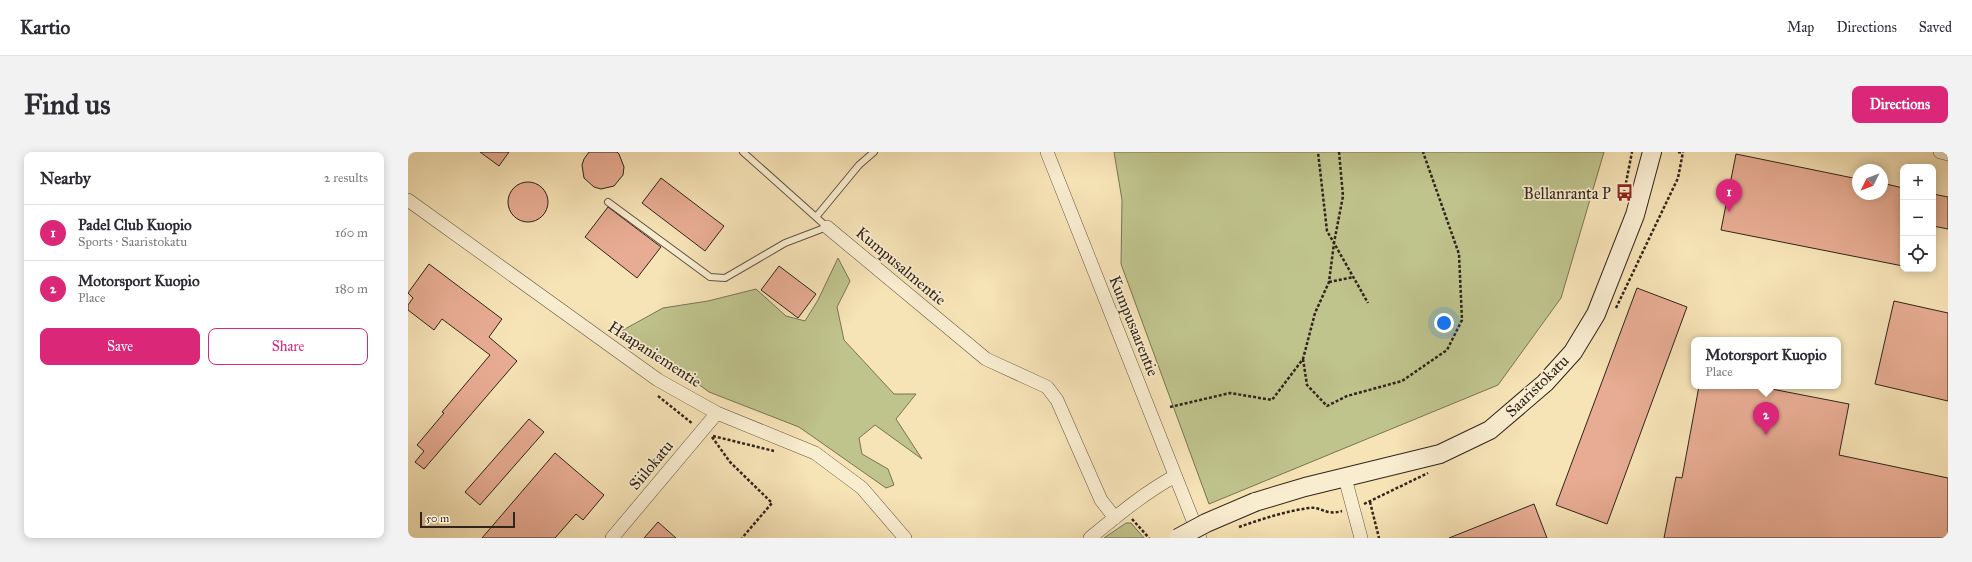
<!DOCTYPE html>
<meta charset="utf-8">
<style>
body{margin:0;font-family:"IM FELL Great Primer",serif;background:#f2f2f3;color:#2b2b33}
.controls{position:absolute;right:12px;top:12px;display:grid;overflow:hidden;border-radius:8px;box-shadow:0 2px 10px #0003}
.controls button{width:36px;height:36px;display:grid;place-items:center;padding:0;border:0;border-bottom:1px solid #e1e1e2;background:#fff;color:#2b2b33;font:20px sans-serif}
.compass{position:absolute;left:1444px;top:12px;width:36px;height:36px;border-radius:50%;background:#fff;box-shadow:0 2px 10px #0003;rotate:227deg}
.scale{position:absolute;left:12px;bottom:10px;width:95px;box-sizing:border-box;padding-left:4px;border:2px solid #31241b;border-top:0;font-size:11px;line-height:14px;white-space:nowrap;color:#31241b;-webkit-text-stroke:3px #f9edd0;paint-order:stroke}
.you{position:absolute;left:1036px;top:171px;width:14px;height:14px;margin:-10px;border:3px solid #fff;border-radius:50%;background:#1a73e8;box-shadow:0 0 0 6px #1a73e833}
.badge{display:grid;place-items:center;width:26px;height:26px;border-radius:50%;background:#db2777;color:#fff;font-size:13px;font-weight:700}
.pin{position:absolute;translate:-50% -33px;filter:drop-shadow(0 1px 2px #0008)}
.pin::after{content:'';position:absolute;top:21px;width:14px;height:12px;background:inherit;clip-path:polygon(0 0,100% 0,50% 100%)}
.popup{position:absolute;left:1283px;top:185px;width:150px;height:52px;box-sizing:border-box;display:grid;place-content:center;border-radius:8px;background:#fff;filter:drop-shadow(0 1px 3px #0005);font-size:13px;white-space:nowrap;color:#7c7c81}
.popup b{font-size:15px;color:#2b2b33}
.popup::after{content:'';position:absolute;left:50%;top:100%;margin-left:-8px;border:8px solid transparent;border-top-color:#fff}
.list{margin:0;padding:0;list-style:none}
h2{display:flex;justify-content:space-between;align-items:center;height:52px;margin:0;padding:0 16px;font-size:17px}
h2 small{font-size:13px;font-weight:400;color:#7c7c81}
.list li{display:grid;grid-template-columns:26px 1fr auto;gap:12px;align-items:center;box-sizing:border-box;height:56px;padding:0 16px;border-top:1px solid #e1e1e2}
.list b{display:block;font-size:15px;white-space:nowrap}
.list p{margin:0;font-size:13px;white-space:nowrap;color:#7c7c81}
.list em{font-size:13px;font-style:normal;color:#7c7c81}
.actions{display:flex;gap:8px;padding:12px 16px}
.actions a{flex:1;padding:9px 0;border:1px solid #db2777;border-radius:8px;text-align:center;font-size:14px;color:#db2777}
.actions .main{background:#db2777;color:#fff}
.icon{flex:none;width:22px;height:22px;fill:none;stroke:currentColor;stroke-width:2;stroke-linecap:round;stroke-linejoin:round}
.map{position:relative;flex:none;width:1540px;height:386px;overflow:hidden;border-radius:8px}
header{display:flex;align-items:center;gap:24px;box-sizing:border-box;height:56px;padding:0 20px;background:#fff;border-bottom:1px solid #e1e1e2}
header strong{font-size:19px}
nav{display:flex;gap:22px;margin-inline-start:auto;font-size:14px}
.intro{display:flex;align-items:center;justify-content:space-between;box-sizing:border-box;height:96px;padding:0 24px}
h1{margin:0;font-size:28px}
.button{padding:10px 18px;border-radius:8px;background:#db2777;color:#fff;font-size:14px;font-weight:700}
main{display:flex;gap:24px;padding:0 24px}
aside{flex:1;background:#fff;border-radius:8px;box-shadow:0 2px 10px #0003}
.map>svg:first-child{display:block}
.green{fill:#bfc38c;stroke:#787454}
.building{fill:#e7ac93;stroke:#31241b}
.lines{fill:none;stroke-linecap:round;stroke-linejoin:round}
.service-casing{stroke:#625442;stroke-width:8}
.minor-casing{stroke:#625442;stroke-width:14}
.secondary-casing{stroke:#31241b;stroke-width:20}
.path{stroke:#31241b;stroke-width:2.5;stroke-dasharray:3 2;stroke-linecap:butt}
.service{stroke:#f9edd0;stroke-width:6}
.minor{stroke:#f9edd0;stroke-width:13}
.secondary{stroke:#f9edd0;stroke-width:18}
.secondary-bridge-casing{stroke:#31241b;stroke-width:20;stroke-linecap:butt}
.secondary-bridge{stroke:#f9edd0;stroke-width:18}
.labels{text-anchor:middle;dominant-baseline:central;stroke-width:3.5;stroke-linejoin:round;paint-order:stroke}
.poi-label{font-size:16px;fill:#31241b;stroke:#f9edd0;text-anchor:end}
.street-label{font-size:16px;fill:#31241b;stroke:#f9edd0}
</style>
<header>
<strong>Kartio</strong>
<nav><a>Map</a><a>Directions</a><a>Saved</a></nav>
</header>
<div class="intro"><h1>Find us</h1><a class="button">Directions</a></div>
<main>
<aside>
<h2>Nearby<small>2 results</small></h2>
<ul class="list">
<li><span class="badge">1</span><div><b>Padel Club Kuopio</b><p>Sports · Saaristokatu</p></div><em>160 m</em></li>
<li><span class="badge">2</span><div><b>Motorsport Kuopio</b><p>Place</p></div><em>180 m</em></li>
</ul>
<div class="actions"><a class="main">Save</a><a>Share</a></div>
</aside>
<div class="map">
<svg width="1540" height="386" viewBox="0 0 1540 386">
<rect width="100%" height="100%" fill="#f6e3b6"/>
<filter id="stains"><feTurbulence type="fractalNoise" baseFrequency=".005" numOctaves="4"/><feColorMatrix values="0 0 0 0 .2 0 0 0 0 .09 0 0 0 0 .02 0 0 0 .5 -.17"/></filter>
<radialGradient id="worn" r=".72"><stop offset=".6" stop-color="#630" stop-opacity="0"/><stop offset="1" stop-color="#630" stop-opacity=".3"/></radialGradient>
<!-- green -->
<path class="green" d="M706,0H1196L1153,146L1090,233L801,352L713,112L714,48Z
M430,106L442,129L429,155L436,188L486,242H508L488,267L514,307L467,273L451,286L454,302L480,317L486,333L478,336L391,275L301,240L270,217L206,183L255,156L300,149L348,137L378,164L397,169L410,148Z
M718,371H723L736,386H696Z"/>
<!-- building -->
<path class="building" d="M72,0H101L91,14Z
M181,0H209L211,2L216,15L215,23L206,34L193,37L186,35L176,26L174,13L176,7Z
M1328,2L1450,27V42H1474V31L1495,36V114L1313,78Z
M253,26L316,74L297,99L234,51Z
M100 50a20 20 0 1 1 40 0a20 20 0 1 1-40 0Z
M1525,42L1540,45V77L1525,74Z
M200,55L253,95L229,126L177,85Z
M21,112L94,167L81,185L109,209L16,317L7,310L16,299L9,293L36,261L34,260L82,203L34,167L26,178L0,158V153L5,146L0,141Z
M371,114L408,142L390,166L353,138Z
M1229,136L1279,155L1199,372L1148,353Z
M1486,149L1540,161V249L1467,232Z
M1291,234H1348L1441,252L1431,303L1540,326V386H1256L1268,325L1274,326Z
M121,267L136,280L72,353L57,340Z
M147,301L196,343L175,368L168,362L147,386H74Z
M1126,352L1139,386H1041Z
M250,370L268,386H236Z"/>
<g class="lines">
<defs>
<path id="service" d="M200,50L302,125L317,126L377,91L419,75L335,0
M408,65L451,13L466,0"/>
<path id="minor" d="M639,0L792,386
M1532,0L1540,2
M0,48L250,228L309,261L407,301L454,336L497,386
M419,75L578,207L639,235L649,248L693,348L707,366
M937,326L953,386
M204,386L309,261
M682,386C710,363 736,341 767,324"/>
<path id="secondary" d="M847,350L897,335L1032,302L1082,278L1137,231L1165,200L1188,162L1227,63L1244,0"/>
</defs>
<!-- service casing -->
<use href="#service" class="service-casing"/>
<!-- minor casing -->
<use href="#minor" class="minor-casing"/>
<!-- secondary casing -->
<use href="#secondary" class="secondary-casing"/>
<!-- path -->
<path class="path" d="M931,0L935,44L926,91L960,151
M1270,0L1275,1
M1216,41L1224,0
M921,130L946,125
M1208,156L1270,26L1275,0
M895,207L899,233L919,254L939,244L994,229L1039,198L1054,168L1051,102L1015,0
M250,244L285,272
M762,255L822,241L864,248L895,207L907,161L921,130L926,91L919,79L910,0
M305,284L366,299
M304,285L322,310L364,351L334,386
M962,350L971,386
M956,352L1020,321
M724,367L741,386
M831,375C854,367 878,359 901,356C913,354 917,364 934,359"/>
<!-- service -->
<use href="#service" class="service"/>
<!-- minor -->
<use href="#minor" class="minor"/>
<!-- secondary -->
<use href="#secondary" class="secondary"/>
<defs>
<path id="secondary-bridge" d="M770,386L798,371L847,350"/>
</defs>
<!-- secondary-bridge casing -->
<use href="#secondary-bridge" class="secondary-bridge-casing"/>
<!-- secondary-bridge -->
<use href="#secondary-bridge" class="secondary-bridge"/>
</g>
<!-- icons -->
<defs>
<symbol id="bus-bare" viewBox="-9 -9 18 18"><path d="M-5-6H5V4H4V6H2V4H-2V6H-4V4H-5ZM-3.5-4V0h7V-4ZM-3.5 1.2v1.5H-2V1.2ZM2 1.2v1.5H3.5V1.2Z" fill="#8f2418" stroke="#f9edd0" stroke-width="2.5" paint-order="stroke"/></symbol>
</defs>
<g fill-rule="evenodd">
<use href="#bus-bare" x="1204" y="28" width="25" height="25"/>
</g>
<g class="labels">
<!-- poi labels -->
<g class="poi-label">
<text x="1203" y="41">Bellanranta P</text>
</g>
<!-- street labels -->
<g class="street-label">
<text transform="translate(493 114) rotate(40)">Kumpusalmentie</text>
<text transform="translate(726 174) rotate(68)">Kumpusaarentie</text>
<text transform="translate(247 202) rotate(33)">Haapaniementie</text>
<text transform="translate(1129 234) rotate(-44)">Saaristokatu</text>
<text transform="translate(243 313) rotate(-50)">Siilokatu</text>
</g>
</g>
<rect width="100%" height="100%" filter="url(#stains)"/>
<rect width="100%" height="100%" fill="url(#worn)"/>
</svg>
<div class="controls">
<button>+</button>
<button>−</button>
<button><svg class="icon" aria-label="locate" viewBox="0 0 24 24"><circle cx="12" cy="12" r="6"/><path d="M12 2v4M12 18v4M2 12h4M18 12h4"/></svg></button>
</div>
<svg class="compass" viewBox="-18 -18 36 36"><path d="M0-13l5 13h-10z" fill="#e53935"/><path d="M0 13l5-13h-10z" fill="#7c7c81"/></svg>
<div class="scale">50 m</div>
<div class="you"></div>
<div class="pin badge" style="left:1321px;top:60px">1</div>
<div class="pin badge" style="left:1358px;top:283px">2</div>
<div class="popup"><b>Motorsport Kuopio</b>Place</div>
</div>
</main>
